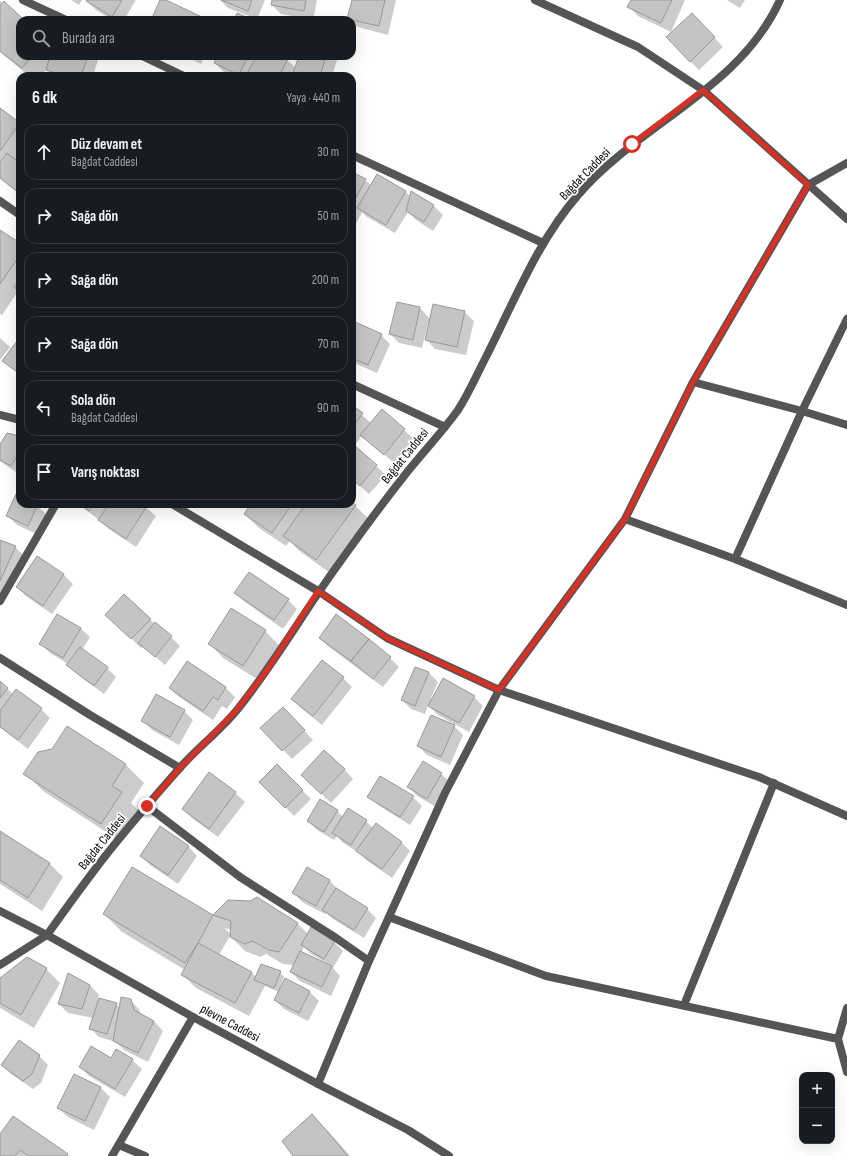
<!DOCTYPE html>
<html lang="tr">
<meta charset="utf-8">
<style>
body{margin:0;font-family:"Sofia Sans Condensed",sans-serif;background:#242831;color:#f1f3f6}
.controls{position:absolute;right:12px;bottom:12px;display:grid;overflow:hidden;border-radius:8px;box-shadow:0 4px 16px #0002}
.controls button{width:36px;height:36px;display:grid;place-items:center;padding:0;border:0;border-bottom:1px solid #363941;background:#171b24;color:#f1f3f6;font:20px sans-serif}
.stop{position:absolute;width:12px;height:12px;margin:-9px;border:3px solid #d93025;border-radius:50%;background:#fff}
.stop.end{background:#d93025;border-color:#fff;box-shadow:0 1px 4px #0008}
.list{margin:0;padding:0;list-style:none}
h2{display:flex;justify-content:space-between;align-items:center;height:52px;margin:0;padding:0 16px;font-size:17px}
h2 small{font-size:13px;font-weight:400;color:#9ea1a6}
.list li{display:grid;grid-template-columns:26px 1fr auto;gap:12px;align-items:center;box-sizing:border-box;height:56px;margin:0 8px 8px;padding:0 8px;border:1px solid #363941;border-radius:12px}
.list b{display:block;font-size:15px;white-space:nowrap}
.list p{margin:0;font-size:13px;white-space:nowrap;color:#9ea1a6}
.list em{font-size:13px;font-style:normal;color:#9ea1a6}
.icon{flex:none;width:22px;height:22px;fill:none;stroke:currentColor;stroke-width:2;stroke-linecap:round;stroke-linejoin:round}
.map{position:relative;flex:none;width:847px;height:1156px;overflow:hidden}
.search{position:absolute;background:#171b24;box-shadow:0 4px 16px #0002;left:16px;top:16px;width:340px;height:44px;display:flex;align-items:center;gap:10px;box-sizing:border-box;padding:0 14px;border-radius:12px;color:#9ea1a6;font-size:15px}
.panel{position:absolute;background:#171b24;box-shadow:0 4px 16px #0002;left:16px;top:72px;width:340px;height:436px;border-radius:12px}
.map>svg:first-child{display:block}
.shadow{fill:#0003;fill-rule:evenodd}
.building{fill:#c4c4c4;stroke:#999}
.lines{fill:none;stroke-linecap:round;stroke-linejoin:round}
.minor{stroke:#555;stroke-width:8}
.tertiary{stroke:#555;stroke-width:8}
.route{stroke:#d93025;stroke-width:5}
.labels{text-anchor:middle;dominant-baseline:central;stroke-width:3.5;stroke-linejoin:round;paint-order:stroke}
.street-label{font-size:13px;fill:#000;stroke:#fff}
</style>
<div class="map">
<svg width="847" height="1156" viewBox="0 0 847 1156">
<rect width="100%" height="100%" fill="#fff"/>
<!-- shadow -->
<path class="shadow" d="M71,0H82L79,5Z
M88,0H136L124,20H113L96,10L87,1Z
M220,0H265L257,19L228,8Z
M273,0H317L313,20L281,14L272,5Z
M353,0H396L388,35L358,27L352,22V20L349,18Z
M632,0H685L671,32L638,16L629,7Z
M727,0H745L740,8Z
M0,1L22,20H20V56H94L98,60L93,76H54L47,69L41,76H29L0,52Z
M701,23L723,47L699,70L690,61Z
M184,56H205L201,64Z
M218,56H281L287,60L296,68L300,56H336L338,57L332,76H233L224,72L215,63Z
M0,110L20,125V156L16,161L20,164V194L0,178Z
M352,173L365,180L371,185L405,191L410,196L411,192L434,206L443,215L433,231L416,220L408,212L395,233L367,217L362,212L355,226L352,225Z
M0,231L20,244V292L19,290L2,315L0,314Z
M398,303L420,308L430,319L464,312L474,321L466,355L435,349L426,339L430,323H428L422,348L399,343L390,334Z
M352,330L381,335L390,344L377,373L352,362Z
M0,338L10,347L0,360Z
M20,339V375L4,361Z
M352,406L371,423L382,411L414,439L394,463L362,435L356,444L352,441Z
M20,437V475L0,461V446Z
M354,446L386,475L369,494L352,479V448Z
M20,497V504H35L46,514L37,534L17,525L8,516Z
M352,503L369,519L330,573L298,550L290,541L286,546L259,528L245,514L252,504Z
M78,504H142L156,516L136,547L109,529L98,519Z
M0,541L15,547L24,556L0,594Z
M37,557L64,575L73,584L52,614L26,596L17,587Z
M236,593L288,600L297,609L283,629L245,602Z
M124,596L155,624L171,637L180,646L165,665L143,646L141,648L116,624Z
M80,628L90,637L82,650L107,668L116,677L104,694L77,674L68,665V664L50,653L41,644Z
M265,631L279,645L257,679L223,658L210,644Z
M320,638L390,658L399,667L383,687L329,647Z
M322,661L343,678L352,687L322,725L301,708L292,699Z
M187,662L226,688L235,697L227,709L222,706L213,720L179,697L170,688Z
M415,668L429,673L438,682L431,698L474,697L483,706L469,732L438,715L428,705L425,714L411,709L402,700Z
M0,683L13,694L16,690L41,709L50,718L28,749L0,727Z
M184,711L193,720L179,745L152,730L143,721Z
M292,717L313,740L292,759L262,728Z
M454,726L463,735L450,765L427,755L418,746Z
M67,727L126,765L144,783L131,803L139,811L120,841L43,791L25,773L53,750Z
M423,763L441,774L451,783L436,807L417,796L408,786Z
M277,765L311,799L294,816L261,782Z
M344,769L353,779L331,803L311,784Z
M209,774L235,793L245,802L218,837L192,818L183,809Z
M380,778L413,797L422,806L410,825L378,805L369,796Z
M337,811L343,817L366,821L373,828L401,842L410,851L392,878L366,860L359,853L342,842L337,836L334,840L317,830L308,821Z
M0,832L50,864L63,877L42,911L0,884Z
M188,846L197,856L178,884L150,865L141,856Z
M132,868L213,917L228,901L297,923L308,934L334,942L343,951L333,968L340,976L331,996L300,981L291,972L294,965L283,964L266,954L260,957L245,951L230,936L219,955L252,973L256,977L280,972L284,977L280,987L310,992L319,1001L308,1021L284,1009L275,1000L279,992L265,986L249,1016L196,988L183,975L185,970L122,932L104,914ZM224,928L231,930V934ZM304,947L311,954L327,963L326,964L301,953Z
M307,868L330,881L339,890L367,909L376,918L364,938L333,919L326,912L325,914L302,902L293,892Z
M27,958L46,969L60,983L34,1028L0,1008V979Z
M90,985L99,995L98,998L116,1004L120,1008L130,1000L139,1009L141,1015L154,1021L163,1031L148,1062L124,1050L116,1042L99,1037L90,1028L93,1018L68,1013L59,1004Z
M39,1056L48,1065L41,1083L33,1089L11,1074L2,1065Z
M111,1059L132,1060L142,1069L125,1097L89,1076L80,1067Z
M74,1075L101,1088L110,1097L94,1130L68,1117L58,1108Z
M312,1115L330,1133L350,1156H295Z
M13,1117L68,1156H0V1136Z"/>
<!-- building -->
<path class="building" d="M87,0H122L112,17L86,1Z
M160,0H166L204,18L203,20H151Z
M221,0H252L248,11Z
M272,0H306L304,11L271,5Z
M352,0H385L379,26L347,19Z
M631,0H672L661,23L627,7Z
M4,1L24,20H20V56H32L22,68L0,51V6Z
M237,13L253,20H234Z
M692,13L715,37L690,62L666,37Z
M50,56H88L81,76H66L46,70Z
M217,56H248L239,75L214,63Z
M257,56H283L288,59L279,76H247L246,75Z
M299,56H326L320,76H292Z
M0,108L20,123L0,151Z
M7,153L20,163V194L0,178V162Z
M352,172L366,179L352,205Z
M377,174L406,191L386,225L357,208Z
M411,191L434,205L424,222L406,211Z
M0,230L20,243V255L0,284Z
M20,279V292L14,287Z
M397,302L420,307L413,340L389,334Z
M433,304L465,311L457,347L425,340Z
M355,322L382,334L368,365L352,358V327Z
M20,337V374L2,361Z
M352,405L363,413L352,428Z
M382,409L405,429L384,455L360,435Z
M7,433L20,436V451L11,466L0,460V444Z
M354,445L377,465L360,486L352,479V447Z
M16,494L20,496V504H38L28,526L6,516Z
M352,502L356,505L316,560L283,536L306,504H352Z
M79,504H94L89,511Z
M109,504H144L147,506L126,539L98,520Z
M251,504H292L272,533L244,514Z
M0,540L16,546L0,581Z
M37,556L64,574L43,606L16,587Z
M249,572L289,599L274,620L234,593Z
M124,594L151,619L131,639L105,615Z
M231,608L266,630L243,666L208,644Z
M57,614L81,628L63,658L39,644Z
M336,614L369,639L351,661L319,638Z
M155,622L172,636L155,657L138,643Z
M369,639L391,657L373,679L351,661Z
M80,647L108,667L94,686L66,665Z
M322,660L344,677L313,716L291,699Z
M187,661L226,687L218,700L213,697L203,711L169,688Z
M415,667L429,672L415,706L401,700Z
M443,678L475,696L459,723L428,706Z
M0,681L8,688L0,698Z
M16,689L42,708L18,740L0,727V711Z
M156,694L185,710L170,737L141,721Z
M283,707L305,730L282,751L260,728Z
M431,715L455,725L441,757L417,746Z
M67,726L126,764L112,786L122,792L101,824L23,774L38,752L52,749Z
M324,750L345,769L321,794L301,775Z
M423,761L442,773L427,799L407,787Z
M277,764L303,790L285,808L259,782Z
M209,772L236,792L209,829L182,809Z
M380,776L414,796L400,817L367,797Z
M320,799L338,810L324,832L307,821Z
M348,808L367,820L351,845L332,833Z
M376,823L402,842L382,869L356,851Z
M160,826L189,846L168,875L140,856Z
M0,831L50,863L28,898L0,880Z
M132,867L213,915L198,943L185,963L103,914Z
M307,867L330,880L316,906L292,893Z
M336,888L368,908L354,930L322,910Z
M257,897L298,923L279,952L269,950L252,941L245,944L230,937L231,921L213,915L228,900L250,901Z
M311,927L335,941L324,959L301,945Z
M198,943L252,972L235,1003L181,975Z
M300,951L332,966L322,987L290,972Z
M27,957L47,968L21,1015L0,1003V978Z
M261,964L281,971L274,988L254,980Z
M68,973L90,985L82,1009L58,1004Z
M285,978L310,991L299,1013L274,1000Z
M121,997L131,999L134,1010L154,1021L138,1053L113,1041Z
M99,998L117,1003L107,1034L89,1029Z
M19,1040L40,1055L32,1074L23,1081L1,1065Z
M91,1046L111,1058L116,1049L133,1059L115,1089L79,1067Z
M74,1074L101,1087L85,1121L57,1108Z
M312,1114L348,1156H293L282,1141Z
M13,1116L68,1154L67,1156H29L20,1150L15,1156H0V1134Z"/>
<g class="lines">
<!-- minor -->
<path class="minor" d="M23,0L66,20
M535,0L638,47L703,90L847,219
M142,56L184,76
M352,155L543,243
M0,201L20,215
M693,382L802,411L847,425
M352,384L445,427
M0,415L20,420
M172,504L318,591L387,638L499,690L759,777L847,816
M625,519L735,559L847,605
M735,559L802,411L847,319
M0,601L56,504
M0,658L90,715L180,768
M147,806L240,877L336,938L369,961
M389,917L546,976L838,1039
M0,965L47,935
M684,1005L774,783
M847,1008L838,1039L847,1072
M318,1084L369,961L445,793L499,690L625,519L693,382L808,185L847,163
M119,1145L145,1156
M112,1156L193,1017"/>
<!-- tertiary -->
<path class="tertiary" d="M0,911L47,935L193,1017L318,1084L408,1130L449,1156
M47,935C62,914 77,893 93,872C119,837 149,803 178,770C196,749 219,732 237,710C275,663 304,611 340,562C362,531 385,500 408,471C425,450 443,431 458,410C469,393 477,374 486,357C514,302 537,242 578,195C639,124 740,89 780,0"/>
</g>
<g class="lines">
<!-- route -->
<path class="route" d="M147,806L180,768L235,712L266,672L318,591L387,638L499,690L625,519L693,382L808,185L703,90L632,144"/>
</g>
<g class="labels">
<!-- street labels -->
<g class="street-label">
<text transform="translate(585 174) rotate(-46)">Bağdat Caddesi</text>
<text transform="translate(405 456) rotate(-51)">Bağdat Caddesi</text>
<text transform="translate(102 842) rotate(-51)">Bağdat Caddesi</text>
<text transform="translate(230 1023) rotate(28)">plevne Caddesi</text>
</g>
</g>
</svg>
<div class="controls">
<button>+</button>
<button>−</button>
</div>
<div class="stop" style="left:632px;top:144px"></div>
<div class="stop end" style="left:147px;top:806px"></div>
<div class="search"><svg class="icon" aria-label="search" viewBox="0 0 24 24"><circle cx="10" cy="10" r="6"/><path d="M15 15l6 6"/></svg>Burada ara</div>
<section class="panel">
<h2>6 dk<small>Yaya · 440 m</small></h2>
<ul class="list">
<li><svg class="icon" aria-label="ahead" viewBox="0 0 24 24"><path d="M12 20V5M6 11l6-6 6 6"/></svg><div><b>Düz devam et</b><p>Bağdat Caddesi</p></div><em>30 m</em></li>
<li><svg class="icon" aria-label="right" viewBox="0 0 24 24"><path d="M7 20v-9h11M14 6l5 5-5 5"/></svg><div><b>Sağa dön</b></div><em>50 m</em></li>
<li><svg class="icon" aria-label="right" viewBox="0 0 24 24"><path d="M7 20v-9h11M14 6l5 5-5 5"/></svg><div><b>Sağa dön</b></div><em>200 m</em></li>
<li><svg class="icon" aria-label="right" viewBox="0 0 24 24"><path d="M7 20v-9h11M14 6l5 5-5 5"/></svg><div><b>Sağa dön</b></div><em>70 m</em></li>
<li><svg class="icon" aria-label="left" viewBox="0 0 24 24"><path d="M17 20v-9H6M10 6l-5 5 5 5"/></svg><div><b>Sola dön</b><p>Bağdat Caddesi</p></div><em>90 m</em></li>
<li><svg class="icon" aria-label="arrive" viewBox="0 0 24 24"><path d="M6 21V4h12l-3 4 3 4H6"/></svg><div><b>Varış noktası</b></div></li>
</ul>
</section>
</div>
